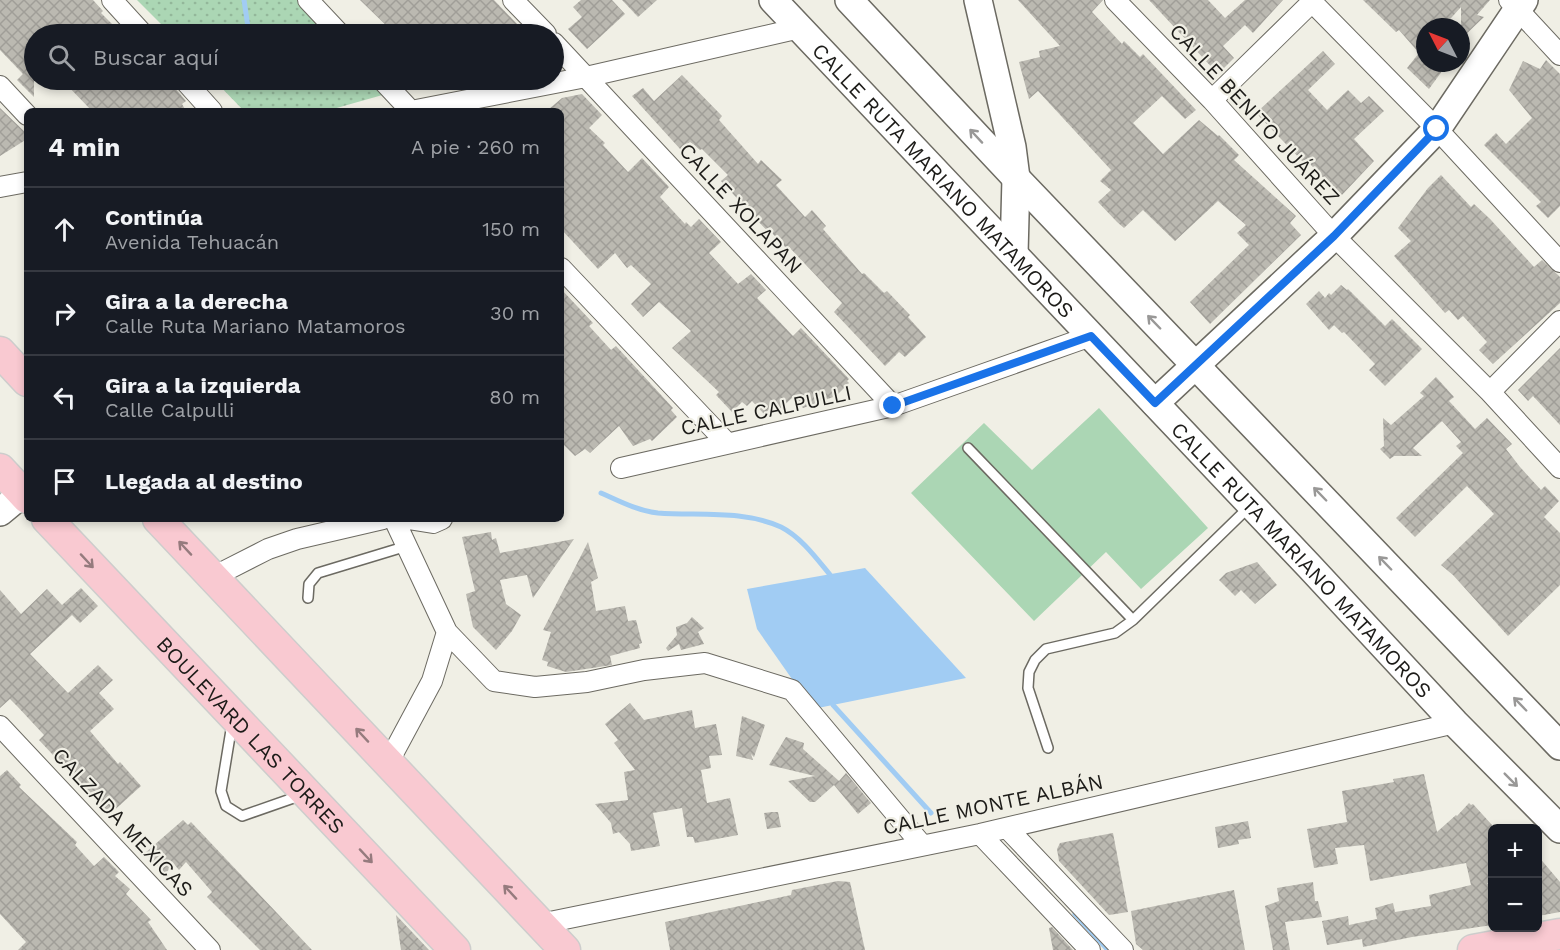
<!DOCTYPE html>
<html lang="es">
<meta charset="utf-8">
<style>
body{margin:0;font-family:"Work Sans",sans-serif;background:#242831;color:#f1f3f6}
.controls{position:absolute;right:18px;bottom:18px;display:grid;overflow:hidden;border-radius:9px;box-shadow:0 3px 9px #0003}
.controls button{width:54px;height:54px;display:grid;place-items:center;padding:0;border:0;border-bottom:2px solid #363941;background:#171b24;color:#f1f3f6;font:30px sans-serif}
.compass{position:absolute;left:1416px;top:18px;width:54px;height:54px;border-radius:50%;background:#171b24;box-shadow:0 3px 9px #0003;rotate:312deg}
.stop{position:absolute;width:18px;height:18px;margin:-14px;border:4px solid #1a73e8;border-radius:50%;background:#fff}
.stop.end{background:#1a73e8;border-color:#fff;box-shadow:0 2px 6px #0008}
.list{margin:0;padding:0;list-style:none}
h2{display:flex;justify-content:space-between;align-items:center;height:78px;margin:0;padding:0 24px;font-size:26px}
h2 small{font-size:20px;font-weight:400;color:#9ea1a6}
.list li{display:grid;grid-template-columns:39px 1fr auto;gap:18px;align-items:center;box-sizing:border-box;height:84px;padding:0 24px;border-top:2px solid #363941}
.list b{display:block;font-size:22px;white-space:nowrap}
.list p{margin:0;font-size:20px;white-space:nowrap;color:#9ea1a6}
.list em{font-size:20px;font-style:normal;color:#9ea1a6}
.icon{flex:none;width:33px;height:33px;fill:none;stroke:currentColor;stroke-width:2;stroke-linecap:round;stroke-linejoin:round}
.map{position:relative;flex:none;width:1560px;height:950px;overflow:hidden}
.search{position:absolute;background:#171b24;box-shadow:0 3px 9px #0003;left:24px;top:24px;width:540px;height:66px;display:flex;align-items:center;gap:15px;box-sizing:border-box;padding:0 21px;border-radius:33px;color:#9ea1a6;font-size:22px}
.panel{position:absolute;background:#171b24;box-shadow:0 3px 9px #0003;left:24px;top:108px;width:540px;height:414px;border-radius:9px}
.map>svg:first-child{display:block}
.park{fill:url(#park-dots)}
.pitch{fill:#abd6b4}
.water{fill:#a1ccf3}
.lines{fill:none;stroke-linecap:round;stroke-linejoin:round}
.stream{stroke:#a1ccf3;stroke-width:5}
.building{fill:url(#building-cross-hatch)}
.lane-casing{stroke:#6c6a62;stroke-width:12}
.street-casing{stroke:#6c6a62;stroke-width:22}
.secondary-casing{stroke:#6c6a62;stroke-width:30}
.primary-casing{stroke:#cdcdcc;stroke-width:33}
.lane{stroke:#fff;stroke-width:9}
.street{stroke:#fff;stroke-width:20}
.secondary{stroke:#fff;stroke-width:27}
.primary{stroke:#f9c9d1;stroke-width:30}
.oneway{stroke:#999897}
.oneway2{stroke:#967b7e}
.route{stroke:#1a73e8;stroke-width:8}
.labels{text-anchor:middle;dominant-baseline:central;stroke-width:4.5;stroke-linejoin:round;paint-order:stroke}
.street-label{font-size:21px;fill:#1c1b18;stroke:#f0efe5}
</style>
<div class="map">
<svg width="1560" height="950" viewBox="0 0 1560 950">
<defs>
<pattern id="park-dots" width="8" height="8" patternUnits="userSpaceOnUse" patternTransform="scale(1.5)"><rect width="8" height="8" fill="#abd6b4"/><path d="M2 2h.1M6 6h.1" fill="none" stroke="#93b79a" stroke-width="1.8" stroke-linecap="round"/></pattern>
<pattern id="building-cross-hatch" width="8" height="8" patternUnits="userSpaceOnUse" patternTransform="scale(1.5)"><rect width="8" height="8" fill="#bbb9b1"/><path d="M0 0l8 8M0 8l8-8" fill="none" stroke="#a09e98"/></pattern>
</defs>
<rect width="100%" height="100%" fill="#f0efe5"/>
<!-- park -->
<path class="park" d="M137,0H299L331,34H171Z
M214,80H372L386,94L326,111H244Z"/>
<!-- pitch -->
<path class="pitch" d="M1099,408L1208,528L1141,589L1106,552L1034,621L911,493L984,423L1032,470Z"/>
<!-- water -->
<path class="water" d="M865,568L966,678L813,709L757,629L747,589Z"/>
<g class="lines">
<!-- stream -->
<path class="stream" d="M244,0L249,34
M255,80L256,86
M601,493C619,501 638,511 658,513C698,516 744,510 781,527C801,537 817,559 831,576
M833,705L931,813
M1075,914L1108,950"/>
</g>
<!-- building -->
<path class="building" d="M0,0H93L103,11L101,13L122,34H34V97L17,80L23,74L0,50Z
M360,0H494L517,24L520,34H395Z
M581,0H612L625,14L587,49L568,29L582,17L573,7Z
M622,0H657L638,17Z
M1018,0H1103L1092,12L1122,44L1124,41L1140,57L1143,54L1196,110L1185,119L1162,96L1133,123L1163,154L1199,120L1218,136L1219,135L1239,155L1234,160L1296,216L1290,223L1301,235L1210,324L1190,302L1249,245L1237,233L1246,225L1218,201L1175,241L1143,210L1124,228L1117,222L1098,202L1111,190L1100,181L1111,170L1038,91L1029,99L1019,62L1040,57L1039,51L1060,46Z
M1149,0H1208L1225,18L1245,0H1283L1253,33L1245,25L1223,46L1234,58L1218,74Z
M1363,0H1490L1477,15L1484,17L1461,39V7L1443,27H1425V63H1448L1429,89L1407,68L1419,53L1399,30L1396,32Z
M1323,51L1335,64L1308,90L1327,110L1348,90L1361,103L1369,96L1384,111L1354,139L1374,161L1341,196L1309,163L1306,165L1256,113Z
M1546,60L1560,74V206L1548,218L1536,206L1541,202L1484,145L1496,133L1506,144L1532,118L1509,90L1523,61L1540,69Z
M682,75L722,116L719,120L758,164L761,160L782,180L776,185L805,217L812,210L826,226L823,229L862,274L864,273L884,293L887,291L910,315L908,317L926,337L905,357L899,352L885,366L834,312L842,303L789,247L787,249L772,233L771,235L721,181L728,175L702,149L700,150L690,142L681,150L632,96L643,88L654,101Z
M62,80H168L186,101L182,104L186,111H92Z
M582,94L602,115L589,128L605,143L603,145L628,172L642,158L669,187L660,197L685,224L686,222L691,227L699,219L721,242L709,253L738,284L751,274L766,290L757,298L793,336L801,328L849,379L847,381L849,383L836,396L803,408L793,397L776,413L771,408L764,414L752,401L747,406L742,402L732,412L716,395L719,392L672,348L691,331L659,302L643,317L631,304L651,284L631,265L627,268L615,253L598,269L561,229V111H550L549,109L562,98Z
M0,108L27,134V139L0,156Z
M1441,175L1471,207L1474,204L1490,219L1534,267L1542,260L1560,277V303L1493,364L1479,350L1487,342L1463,316L1458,320L1449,310L1445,313L1394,256L1411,241L1398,228L1428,188Z
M1341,285L1347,290L1348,289L1385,326L1392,319L1422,349L1385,386L1369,370L1375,364L1344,332L1342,333L1334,325L1329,330L1306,304L1319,291L1325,298L1329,293L1331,295Z
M561,289L593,323L589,326L611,350L616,346L673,408L671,410L677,417L652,441L650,439L633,446L619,426L590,453L585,449L575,456L561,442Z
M1560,348V425L1533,396L1528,401L1518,390Z
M1436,377L1454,397L1449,401L1475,429L1487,418L1512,444L1506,449L1520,467L1541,490L1545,486L1559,501L1544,517L1560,533V585L1508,636L1453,575L1441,565L1494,514L1467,486L1415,537L1396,518L1463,453L1456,446L1461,442L1442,421L1413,448L1422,456H1394L1390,459L1380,449L1384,446L1383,418L1391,425L1424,396L1420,393Z
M491,532L492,540L496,538L500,553L574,539L533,598L527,575L500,580L506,604L521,615L512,631L496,650L473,627L466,594L475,591L462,537Z
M588,542L598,578L591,582L596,611L625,606L628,621L636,620L642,643L639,644L640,648L610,656L612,665L566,672L547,666L548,662L542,660L551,632L543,630Z
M1257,562L1277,585L1255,604L1241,590L1235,596L1219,580L1226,573Z
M81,588L98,606L80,623L72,615L30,654L68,693L98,665L113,680L99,693L114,709L90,731L118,764L120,762L141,786L109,815L39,740L44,735L17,706L10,699L0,708V590L21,614L47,589L62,605Z
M692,617L704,628L698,632L704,644L681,650L679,644L668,651L666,648L677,635L676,627L687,623Z
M630,703L644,720L692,710L695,728L716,724L722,755L709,756L711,768L701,770L707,803L730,798L738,835L695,843L693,837H687L682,808L653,813L660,846L631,851L630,844L619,832L613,834L611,823L595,804L628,800L624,772L635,770L614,743L618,740L605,724Z
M742,716L765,725L754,757L751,754L753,760L736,756Z
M786,737L804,743L803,749L839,781L846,773L871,803L858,814L834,785L815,802H810L788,781L815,776L769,765Z
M7,770L21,785L19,787L77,842L75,845L94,866L104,857L119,872L115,876L130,889L126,894L151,920L148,922L167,950H18L26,942L0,914V776Z
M1424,774L1437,832L1456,815L1457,816L1469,803L1471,805L1473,804L1492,825V882L1487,883L1492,889V925L1412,937L1363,947L1362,939L1327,945L1322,921L1348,916L1349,925L1377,919L1375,908L1393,903L1395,912L1431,906L1429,895L1471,885L1466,863L1370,881L1364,845L1335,848L1338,864L1314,868L1307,829L1347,822L1342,791L1394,782L1393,779Z
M772,812H778L781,827L767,829L764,813Z
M183,820L188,825L191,822L312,950H260L207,897L212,892L186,862L179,870L174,864L165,874L145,853Z
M1248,821L1251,838L1238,840L1239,844L1218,848L1215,827Z
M1113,833L1128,912L1109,915L1059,861L1057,849L1060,843Z
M1538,856L1560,882V912L1538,916Z
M838,881L850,882L865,950H670L665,922L791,895L792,890Z
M1313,882L1315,901H1318L1322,917L1285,922L1290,950H1273L1265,906L1279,901L1277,888Z
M1234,890L1245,950H1143L1136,944L1131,911Z
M396,915L429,950H401Z
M1052,927L1073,950H1053L1049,928Z"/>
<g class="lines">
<defs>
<path id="lane" d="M968,448L1133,620
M308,598L309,584L318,573L407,546
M232,724L221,791L226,806L242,816L302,795
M1048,748L1028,688L1029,672L1035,660L1046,649L1115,633L1133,620L1249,507"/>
<path id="street" d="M112,0L143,34
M308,0L340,34
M513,0L546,34
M1115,0L1212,100L1334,236L1490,392L1560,468
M1509,0L1560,55
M1312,2L1437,129L1560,262
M554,43L893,406
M184,80L212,111
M382,80L411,111
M0,86L27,115
M1212,100L1314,0
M411,111L586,77L800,28
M0,187L27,182
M561,268L727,443
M1490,392L1560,321
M621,468L893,406L1091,336
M394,519L447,632L494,681L535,687L587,682L644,670L705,663L792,690L922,845
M408,519L433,523L442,519
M213,577L268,549L297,539L383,519
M0,726L210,950
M388,763L432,681L447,632
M1007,828L1123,950
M980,834L1090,950
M540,924L980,834L1455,723"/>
<g id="secondary">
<path id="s1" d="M773,0L1309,566L1455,723L1560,829"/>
<path d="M849,0L1016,178L1560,746"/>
<path d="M978,0L1012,147L1016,178L1014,254"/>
<path d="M1155,403L1334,236L1437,129L1524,0"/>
<path d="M0,512L23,493"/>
</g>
<g id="primary">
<path d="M0,352L27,381"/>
<path d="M0,469L27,498"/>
<path id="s2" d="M47,519L455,950"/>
<path d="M158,519L565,950"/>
<path d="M1473,950L1560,934"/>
</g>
</defs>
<!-- lane casing -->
<use href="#lane" class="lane-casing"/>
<!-- street casing -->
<use href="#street" class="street-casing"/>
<!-- secondary casing -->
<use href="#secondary" class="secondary-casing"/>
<!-- primary casing -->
<use href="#primary" class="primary-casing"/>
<!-- lane -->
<use href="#lane" class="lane"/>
<!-- street -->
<use href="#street" class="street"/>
<!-- secondary -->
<use href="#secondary" class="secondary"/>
<!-- primary -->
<use href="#primary" class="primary"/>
</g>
<!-- one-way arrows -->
<defs><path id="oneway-shaft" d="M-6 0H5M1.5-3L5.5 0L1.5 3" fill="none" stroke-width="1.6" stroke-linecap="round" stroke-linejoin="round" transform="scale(1.5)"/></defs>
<g class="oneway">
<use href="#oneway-shaft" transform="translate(976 136) rotate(-133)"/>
<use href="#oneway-shaft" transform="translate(1154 322) rotate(-134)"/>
<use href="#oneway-shaft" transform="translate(1320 494) rotate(-134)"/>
<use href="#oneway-shaft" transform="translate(1385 563) rotate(-134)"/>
<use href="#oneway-shaft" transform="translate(1520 704) rotate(-134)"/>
<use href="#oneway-shaft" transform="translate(1511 780) rotate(45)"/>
</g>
<g class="oneway2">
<use href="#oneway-shaft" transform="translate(185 548) rotate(-133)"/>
<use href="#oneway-shaft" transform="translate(87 561) rotate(47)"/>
<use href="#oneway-shaft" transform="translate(362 735) rotate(-133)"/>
<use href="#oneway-shaft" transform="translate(366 856) rotate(47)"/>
<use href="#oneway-shaft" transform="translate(510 892) rotate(-133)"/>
</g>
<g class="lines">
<!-- route -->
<path class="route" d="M893,406L1091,336L1155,403L1334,236L1437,129"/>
</g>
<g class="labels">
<!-- street labels -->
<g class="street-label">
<text transform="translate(1255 114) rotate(47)">CALLE BENITO JUÁREZ</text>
<text stroke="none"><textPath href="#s1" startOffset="248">CALLE RUTA MARIANO MATAMOROS</textPath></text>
<text transform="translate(741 208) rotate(47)">CALLE XOLAPAN</text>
<text transform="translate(766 410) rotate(-12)">CALLE CALPULLI</text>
<text stroke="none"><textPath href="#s1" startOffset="770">CALLE RUTA MARIANO MATAMOROS</textPath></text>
<text stroke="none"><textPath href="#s2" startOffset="297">BOULEVARD LAS TORRES</textPath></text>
<text transform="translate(993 804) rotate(-12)">CALLE MONTE ALBÁN</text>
<text transform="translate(123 822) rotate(47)">CALZADA MEXICAS</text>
</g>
</g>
</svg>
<div class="controls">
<button>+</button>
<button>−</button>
</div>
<svg class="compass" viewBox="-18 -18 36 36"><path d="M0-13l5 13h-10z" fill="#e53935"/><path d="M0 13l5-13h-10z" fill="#9ea1a6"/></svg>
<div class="stop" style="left:1437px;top:129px"></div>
<div class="stop end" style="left:893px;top:406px"></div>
<div class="search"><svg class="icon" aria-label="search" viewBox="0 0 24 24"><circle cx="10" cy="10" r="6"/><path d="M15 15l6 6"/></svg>Buscar aquí</div>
<section class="panel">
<h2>4 min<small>A pie · 260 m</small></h2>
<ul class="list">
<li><svg class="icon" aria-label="ahead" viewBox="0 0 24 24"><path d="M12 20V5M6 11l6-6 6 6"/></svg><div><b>Continúa</b><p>Avenida Tehuacán</p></div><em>150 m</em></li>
<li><svg class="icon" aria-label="right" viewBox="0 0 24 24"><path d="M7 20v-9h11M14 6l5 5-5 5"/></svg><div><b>Gira a la derecha</b><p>Calle Ruta Mariano Matamoros</p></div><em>30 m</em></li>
<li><svg class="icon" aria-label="left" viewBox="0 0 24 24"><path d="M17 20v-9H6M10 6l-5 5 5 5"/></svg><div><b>Gira a la izquierda</b><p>Calle Calpulli</p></div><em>80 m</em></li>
<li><svg class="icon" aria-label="arrive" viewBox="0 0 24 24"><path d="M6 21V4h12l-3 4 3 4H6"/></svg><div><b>Llegada al destino</b></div></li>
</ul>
</section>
</div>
